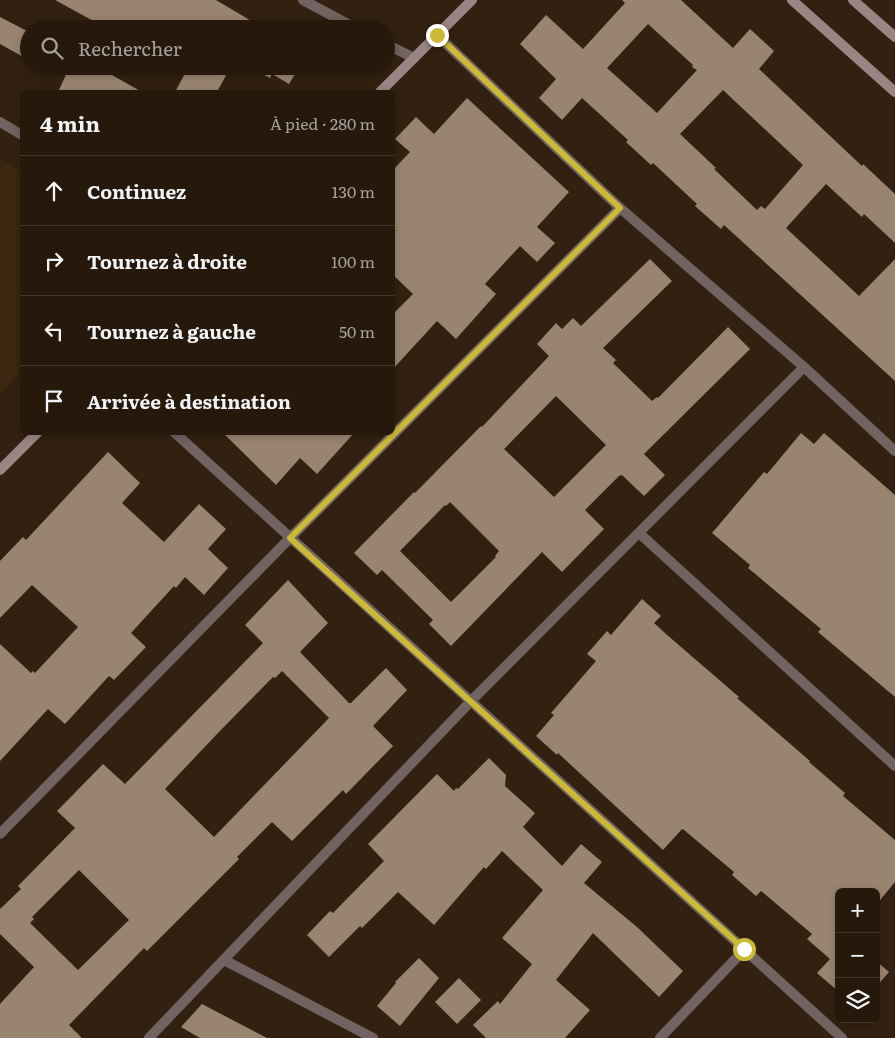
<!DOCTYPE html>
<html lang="fr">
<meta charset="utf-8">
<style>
body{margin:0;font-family:Literata,serif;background:#2e2215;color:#f1f3f6}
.controls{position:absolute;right:15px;bottom:15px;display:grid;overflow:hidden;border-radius:8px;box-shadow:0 2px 8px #0003}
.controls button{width:45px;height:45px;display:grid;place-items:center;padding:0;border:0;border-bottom:1px solid #42382d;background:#26190c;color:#f1f3f6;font:25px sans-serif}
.stop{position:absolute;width:15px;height:15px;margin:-11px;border:4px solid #cdb938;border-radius:50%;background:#fff}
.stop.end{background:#cdb938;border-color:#fff;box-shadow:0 1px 5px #0008}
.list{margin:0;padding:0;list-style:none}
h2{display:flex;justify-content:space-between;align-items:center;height:65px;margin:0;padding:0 20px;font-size:21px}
h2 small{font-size:16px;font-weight:400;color:#a4a09d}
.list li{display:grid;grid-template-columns:32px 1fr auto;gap:15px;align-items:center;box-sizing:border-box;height:70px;padding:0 20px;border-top:1px solid #42382d}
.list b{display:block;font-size:19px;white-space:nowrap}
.list em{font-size:16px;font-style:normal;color:#a4a09d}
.icon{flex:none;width:28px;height:28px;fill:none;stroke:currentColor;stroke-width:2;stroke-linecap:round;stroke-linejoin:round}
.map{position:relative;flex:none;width:895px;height:1038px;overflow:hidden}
.search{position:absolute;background:#26190c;box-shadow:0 2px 8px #0003;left:20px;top:20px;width:375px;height:55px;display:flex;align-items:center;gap:12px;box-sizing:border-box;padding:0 18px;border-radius:28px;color:#a4a09d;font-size:19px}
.panel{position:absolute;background:#26190c;box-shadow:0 2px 8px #0003;left:20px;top:90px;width:375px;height:345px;border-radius:8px}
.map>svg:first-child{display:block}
.built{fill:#3c260f}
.building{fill:#998470;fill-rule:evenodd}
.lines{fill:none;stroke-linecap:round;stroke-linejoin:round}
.street{stroke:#706362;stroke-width:10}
.secondary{stroke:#9b8584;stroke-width:10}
.route{stroke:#cdb938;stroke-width:6}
</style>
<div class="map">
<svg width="895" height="1038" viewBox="0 0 895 1038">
<rect width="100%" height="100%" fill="#322110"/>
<!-- built -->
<path class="built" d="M0,159L22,172V370L0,395Z"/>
<!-- building -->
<path class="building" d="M55,0H216L265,29H108Z
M622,0H681L733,48L750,29L774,51L759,69L862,166L863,164L895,194V243L864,214L862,217L826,184L786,228L859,296L895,259V381L724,225L721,229L695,206L697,204L653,163L651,165L626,142L628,140L582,98L562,120L539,98L556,79L520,44L546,15L583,49L625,3ZM648,24L693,65L692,67L697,70L657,113L607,68ZM723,90L803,165L765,209L761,206L757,210L714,169L716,168L680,134Z
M0,17L29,32V60L0,44Z
M70,66H96L142,92H58Z
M189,66H231L217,92H175Z
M247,66H300L289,84L272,74L270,78Z
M467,98L569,192L537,227L555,243L537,262L520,246L485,284L496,294L456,339L437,321L392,370V315L413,294L392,274V171L410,152L395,139L416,117L434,134Z
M650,259L672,281L603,348L616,360L613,363L652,401L657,397L658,398L728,327L750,349L644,454L665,475L644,496L622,475L621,476L620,475L585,510L604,529L562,572L542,552L451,646L429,624L433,620L382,570L377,575L354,553L414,492L415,493L481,426L482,427L549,356L537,344L556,323L562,329L573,318L581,326ZM556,396L606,445L554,497L504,449ZM450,502L499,551L495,556L496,557L451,602L400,551L445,505L446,506Z
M222,432H355L317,474L300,458L276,485Z
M801,433L814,444L824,433L895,495V697L818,632L821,629L748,568L750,565L712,533L764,472L767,474Z
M108,452L140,483L122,503L164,542L199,504L226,529L208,549L228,568L204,595L185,577L176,588L174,586L131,633L146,647L114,680L109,676L65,724L48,709L0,761V644L31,673L33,671L35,673L78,627L32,585L0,618V561L23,537L26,540Z
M288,580L328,623L300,652L349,703H351L386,668L407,690L373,726L393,746L346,794L343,790L292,841L272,822L237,857L239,859L147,951L144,948L69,1025L82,1038H0V1004L34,967L0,934V909L21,889L18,886L75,828L57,811L103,764L125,784L263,643L245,625ZM282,671L329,718L214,837L165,789L216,735L273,677L275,678ZM79,870L129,920L78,970L30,923L34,919L32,917Z
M642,599L661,616L654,623L666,634L739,697L737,698L810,761L809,762L845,793L843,796L895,840V882L876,905V892H839V992L817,973L830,959L807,939L812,934L761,891L756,896L732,875L734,872L684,830L682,829L663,850L558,753L557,755L536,736L554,715L551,713L596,661L587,654L607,631L611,635Z
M489,758L506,775L505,786L535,813L523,827L562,866L581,844L602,862L584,883L637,927L683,971L659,997L593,933L556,980L590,1010L565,1038H486L473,1025L498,1001L500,1004L532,964L502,938L543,890L502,851L486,869L484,867L434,925L398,892L362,928L360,926L329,957L307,935L330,911L333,913L384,861L368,844L437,774L454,791L456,788L458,789Z
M419,958L439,978L400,1026L377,1006L396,983L395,982Z
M876,961L889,972L876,987Z
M459,978L481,1000L457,1024L435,1002Z
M202,1004L267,1038H200L181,1027Z"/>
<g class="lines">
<!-- street -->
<path class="street" d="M303,0L357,29
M437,35L620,208L804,367L895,451
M386,44L414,58
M0,122L22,135
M174,432L842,1038
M639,533L895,766
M0,834L290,538L620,208
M224,960L373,1038
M149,1038L471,701L804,367
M660,1038L745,949"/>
<!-- secondary -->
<path class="secondary" d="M792,0L895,92
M853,0L895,37
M380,92L472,0
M0,470L38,432"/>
</g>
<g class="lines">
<!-- route -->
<path class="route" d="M437,35L620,208L290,538L744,949"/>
</g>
</svg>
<div class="controls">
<button>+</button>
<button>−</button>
<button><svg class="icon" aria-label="layers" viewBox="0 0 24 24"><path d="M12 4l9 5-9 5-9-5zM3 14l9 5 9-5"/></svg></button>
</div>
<div class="stop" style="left:744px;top:949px"></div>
<div class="stop end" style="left:437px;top:35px"></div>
<div class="search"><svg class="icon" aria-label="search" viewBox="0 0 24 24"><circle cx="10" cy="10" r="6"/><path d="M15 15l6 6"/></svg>Rechercher</div>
<section class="panel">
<h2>4 min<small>À pied · 280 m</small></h2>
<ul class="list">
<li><svg class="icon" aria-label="ahead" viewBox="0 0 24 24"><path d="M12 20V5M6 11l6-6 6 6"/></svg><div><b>Continuez</b></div><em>130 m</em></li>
<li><svg class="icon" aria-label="right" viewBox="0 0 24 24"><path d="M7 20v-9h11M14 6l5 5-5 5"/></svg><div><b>Tournez à droite</b></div><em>100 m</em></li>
<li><svg class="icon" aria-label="left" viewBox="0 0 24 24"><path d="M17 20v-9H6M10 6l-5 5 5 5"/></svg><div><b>Tournez à gauche</b></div><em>50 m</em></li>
<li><svg class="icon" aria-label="arrive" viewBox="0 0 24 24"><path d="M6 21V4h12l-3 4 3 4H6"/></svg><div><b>Arrivée à destination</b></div></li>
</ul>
</section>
</div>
